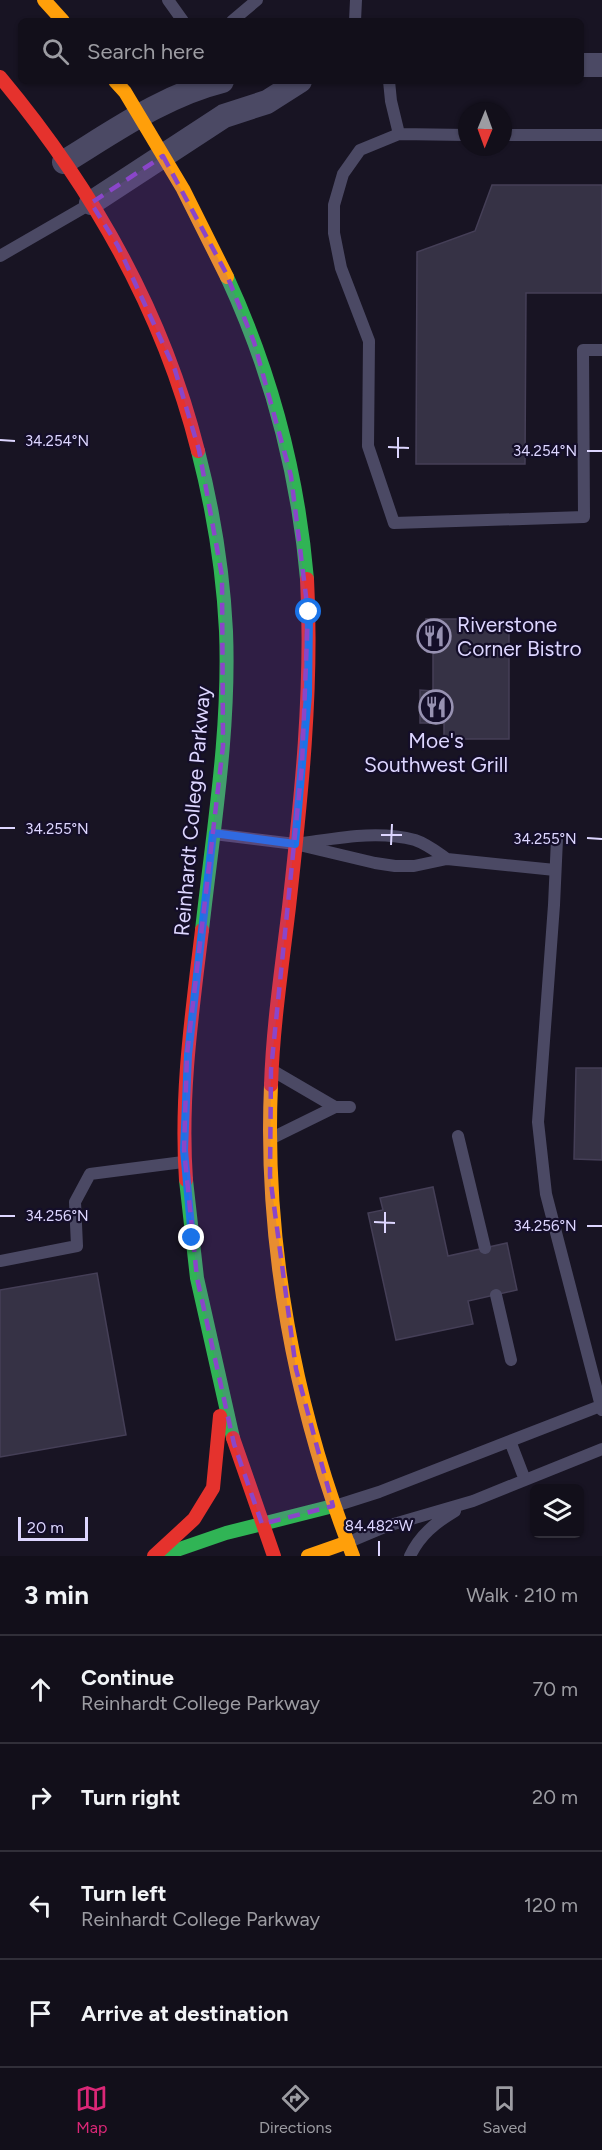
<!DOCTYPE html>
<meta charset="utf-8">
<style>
body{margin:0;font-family:Figtree,sans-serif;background:#1f1d27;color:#f1f3f6}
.controls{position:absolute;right:18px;bottom:18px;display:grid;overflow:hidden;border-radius:9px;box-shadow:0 2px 4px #0004}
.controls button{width:54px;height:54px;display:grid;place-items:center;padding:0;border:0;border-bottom:2px solid #312f39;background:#120f1a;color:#f1f3f6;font:30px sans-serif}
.compass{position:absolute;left:458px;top:102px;width:54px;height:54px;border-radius:50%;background:#120f1a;box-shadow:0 2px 4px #0004;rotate:181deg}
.scale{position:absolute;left:18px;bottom:15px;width:70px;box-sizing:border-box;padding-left:6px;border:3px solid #ddd6ff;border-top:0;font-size:16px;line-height:21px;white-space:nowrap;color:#ddd6ff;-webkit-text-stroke:4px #140e29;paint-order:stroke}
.stop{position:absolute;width:18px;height:18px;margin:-14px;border:4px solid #1a73e8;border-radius:50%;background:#fff}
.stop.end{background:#1a73e8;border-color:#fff;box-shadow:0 2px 6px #0008}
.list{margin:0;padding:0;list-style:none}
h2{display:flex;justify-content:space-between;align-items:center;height:78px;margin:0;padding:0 24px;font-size:26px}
h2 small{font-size:20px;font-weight:400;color:#9c9ca2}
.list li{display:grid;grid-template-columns:39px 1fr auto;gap:18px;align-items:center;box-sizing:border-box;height:108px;padding:0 24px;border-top:2px solid #312f39}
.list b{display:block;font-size:22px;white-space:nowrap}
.list p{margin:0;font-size:20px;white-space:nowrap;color:#9c9ca2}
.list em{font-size:20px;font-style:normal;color:#9c9ca2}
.icon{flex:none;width:33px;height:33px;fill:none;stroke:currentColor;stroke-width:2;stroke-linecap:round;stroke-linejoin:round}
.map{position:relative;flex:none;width:602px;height:1556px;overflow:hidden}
.search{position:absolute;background:#120f1a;box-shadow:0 2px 4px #0004;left:18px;right:18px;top:18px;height:66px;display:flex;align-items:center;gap:15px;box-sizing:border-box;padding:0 21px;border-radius:9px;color:#9c9ca2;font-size:22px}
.sheet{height:510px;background:#120f1a}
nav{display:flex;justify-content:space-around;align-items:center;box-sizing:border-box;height:84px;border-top:2px solid #312f39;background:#120f1a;font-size:16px;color:#9c9ca2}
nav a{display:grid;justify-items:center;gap:3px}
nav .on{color:#db2777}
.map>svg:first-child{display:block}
.building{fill:#363245;stroke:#453f57;stroke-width:1.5}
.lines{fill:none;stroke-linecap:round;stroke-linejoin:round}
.lane{stroke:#4b4964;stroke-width:12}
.street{stroke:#4b4964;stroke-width:24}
.fast{stroke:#30b455;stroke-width:14}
.slow{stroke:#ff9f0a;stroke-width:14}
.jam{stroke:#e5322d;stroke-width:14}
.route{stroke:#1a73e8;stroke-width:8}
.marked{fill:#8a46c9;fill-opacity:0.2;stroke:#8a46c9;stroke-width:4.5;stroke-dasharray:12 8;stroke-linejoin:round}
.ticks{fill:none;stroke:#ddd6ff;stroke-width:2}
.labels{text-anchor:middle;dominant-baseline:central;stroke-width:4.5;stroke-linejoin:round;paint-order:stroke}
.poi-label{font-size:21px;fill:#ddd6ff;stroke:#140e29;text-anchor:start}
.street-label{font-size:21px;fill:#ddd6ff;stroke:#140e29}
.ticks-label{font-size:15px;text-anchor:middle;fill:#ddd6ff;stroke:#140e29;stroke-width:4.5;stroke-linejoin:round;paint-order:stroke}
</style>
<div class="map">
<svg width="602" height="1556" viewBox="0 0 602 1556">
<rect width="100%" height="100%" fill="#181423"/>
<!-- building -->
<path class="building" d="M492,185H602V293H526L525,464H416L417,252L475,231Z
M426,619H471V627H509V739H444V723H420V690L433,691V652H427Z
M576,1068H602V1160L574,1159Z
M433,1187L448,1256L507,1243L517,1290L468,1301L473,1324L396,1340L368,1213L383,1210L380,1198Z
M97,1273L126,1435L0,1457V1290Z"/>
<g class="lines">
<!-- lane -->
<path class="lane" d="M168,0L183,21
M232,21L257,0
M355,21L356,0
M389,81L391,101L399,134
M467,135L399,134L360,150L343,174L334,205V233L341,268L369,341L368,446L394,523L584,517L583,350H602
M503,135H602
M0,256L90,204
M214,834L295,844L375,863L395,866H414L447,859L555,870
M557,839L554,905L538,1122L546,1194L602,1410
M302,843C339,838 378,830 415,840C427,844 437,852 447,859
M275,1072L335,1107H350
M458,1136L485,1248
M272,1138L335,1107
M0,1261L77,1246L75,1202L90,1174L183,1162
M496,1295L511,1360
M510,1441L525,1480
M335,1506L379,1492L600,1406
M349,1542L387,1526L473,1501L602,1449
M410,1556C420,1535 435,1523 455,1511"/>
<!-- street -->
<path class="street" d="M581,65H602
M64,162C113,132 165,95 222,81
M91,203L224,116L267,102L300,81"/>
<!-- fast -->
<path class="fast" d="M227,277C271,372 298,475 307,579
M198,451C213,509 223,570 226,631C230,731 213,831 202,930
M186,1180L197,1278L233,1438
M162,1555L226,1533L333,1506"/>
<!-- slow -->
<path class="slow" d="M44,0L63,21
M115,81L125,92L183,189L227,277
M271,1085C264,1243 295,1409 353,1556
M308,1556L348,1542"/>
<!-- jam -->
<path class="jam" d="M0,77C92,187 163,312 198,451
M271,1085C273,1025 282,966 289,907C301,799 313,688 307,579
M186,1180C180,1096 192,1013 202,930
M233,1438L274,1556
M154,1556L194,1519L213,1488L220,1416"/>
</g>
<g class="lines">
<!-- route -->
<path class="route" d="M192,1238L184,1150L188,1055L213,833L295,844L308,695L309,612"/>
</g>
<!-- marked area -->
<path class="marked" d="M163,156L226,273L254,342L291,476L308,612L302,766L271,1070L270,1176L296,1369L333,1506L262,1524L234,1444L197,1278L184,1150L187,1055L223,746L222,576L199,450L175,370L118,246L91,203Z"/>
<!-- ticks -->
<path class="ticks" d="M0,440L15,441M388,447L409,448M587,451H602M398,458V437M0,828H15M381,835H402M587,838L602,839M391,845L392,824M0,1216H15M374,1222L395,1223M587,1226H602M385,1233V1212M379,1556V1541"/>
<!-- icons -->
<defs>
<symbol id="restaurant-ring" viewBox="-11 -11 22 22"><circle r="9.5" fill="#140e29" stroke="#9892b2" stroke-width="1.5"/><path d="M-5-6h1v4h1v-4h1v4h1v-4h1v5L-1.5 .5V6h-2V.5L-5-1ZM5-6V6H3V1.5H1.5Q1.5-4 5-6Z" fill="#9892b2"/></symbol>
</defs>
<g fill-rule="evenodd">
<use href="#restaurant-ring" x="415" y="617" width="38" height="38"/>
<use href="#restaurant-ring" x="417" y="688" width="38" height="38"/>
</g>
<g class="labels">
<!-- poi labels -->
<g class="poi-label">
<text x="457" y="624">Riverstone<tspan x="457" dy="24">Corner Bistro</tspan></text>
<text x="436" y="740" text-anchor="middle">Moe's<tspan x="436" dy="24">Southwest Grill</tspan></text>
</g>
<!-- street labels -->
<g class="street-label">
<text transform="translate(192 811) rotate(-85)">Reinhardt College Parkway</text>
</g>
</g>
<g class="ticks-label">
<text x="57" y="446">34.254°N</text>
<text x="545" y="456">34.254°N</text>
<text x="57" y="834">34.255°N</text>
<text x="545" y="844">34.255°N</text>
<text x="57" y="1221">34.256°N</text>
<text x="545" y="1231">34.256°N</text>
<text x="379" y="1531">84.482°W</text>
</g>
</svg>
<div class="controls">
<button><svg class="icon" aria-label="layers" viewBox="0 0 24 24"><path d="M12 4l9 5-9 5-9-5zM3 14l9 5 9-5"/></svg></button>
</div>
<svg class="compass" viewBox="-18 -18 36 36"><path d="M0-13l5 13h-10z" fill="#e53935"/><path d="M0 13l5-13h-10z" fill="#9c9ca2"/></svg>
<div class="scale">20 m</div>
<div class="stop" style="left:309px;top:612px"></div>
<div class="stop end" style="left:192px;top:1238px"></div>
<div class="search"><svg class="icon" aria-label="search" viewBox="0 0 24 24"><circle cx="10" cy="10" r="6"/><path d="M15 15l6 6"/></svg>Search here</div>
</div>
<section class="sheet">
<h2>3 min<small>Walk · 210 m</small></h2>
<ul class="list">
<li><svg class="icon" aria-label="ahead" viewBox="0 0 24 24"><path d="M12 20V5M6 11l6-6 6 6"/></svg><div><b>Continue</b><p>Reinhardt College Parkway</p></div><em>70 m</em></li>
<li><svg class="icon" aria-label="right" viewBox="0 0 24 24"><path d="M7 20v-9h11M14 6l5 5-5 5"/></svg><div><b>Turn right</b></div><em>20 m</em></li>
<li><svg class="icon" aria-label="left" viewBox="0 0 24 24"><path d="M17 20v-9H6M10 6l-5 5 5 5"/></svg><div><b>Turn left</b><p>Reinhardt College Parkway</p></div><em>120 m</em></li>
<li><svg class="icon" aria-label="arrive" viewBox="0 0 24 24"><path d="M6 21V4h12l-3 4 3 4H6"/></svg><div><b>Arrive at destination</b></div></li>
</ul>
</section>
<nav>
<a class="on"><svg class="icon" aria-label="map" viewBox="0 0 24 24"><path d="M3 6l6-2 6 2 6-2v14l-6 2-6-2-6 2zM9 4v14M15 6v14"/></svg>Map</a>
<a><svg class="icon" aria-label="directions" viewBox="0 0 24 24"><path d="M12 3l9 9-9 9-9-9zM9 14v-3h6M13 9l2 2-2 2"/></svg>Directions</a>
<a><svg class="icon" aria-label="saved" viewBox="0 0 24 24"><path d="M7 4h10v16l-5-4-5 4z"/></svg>Saved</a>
</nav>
